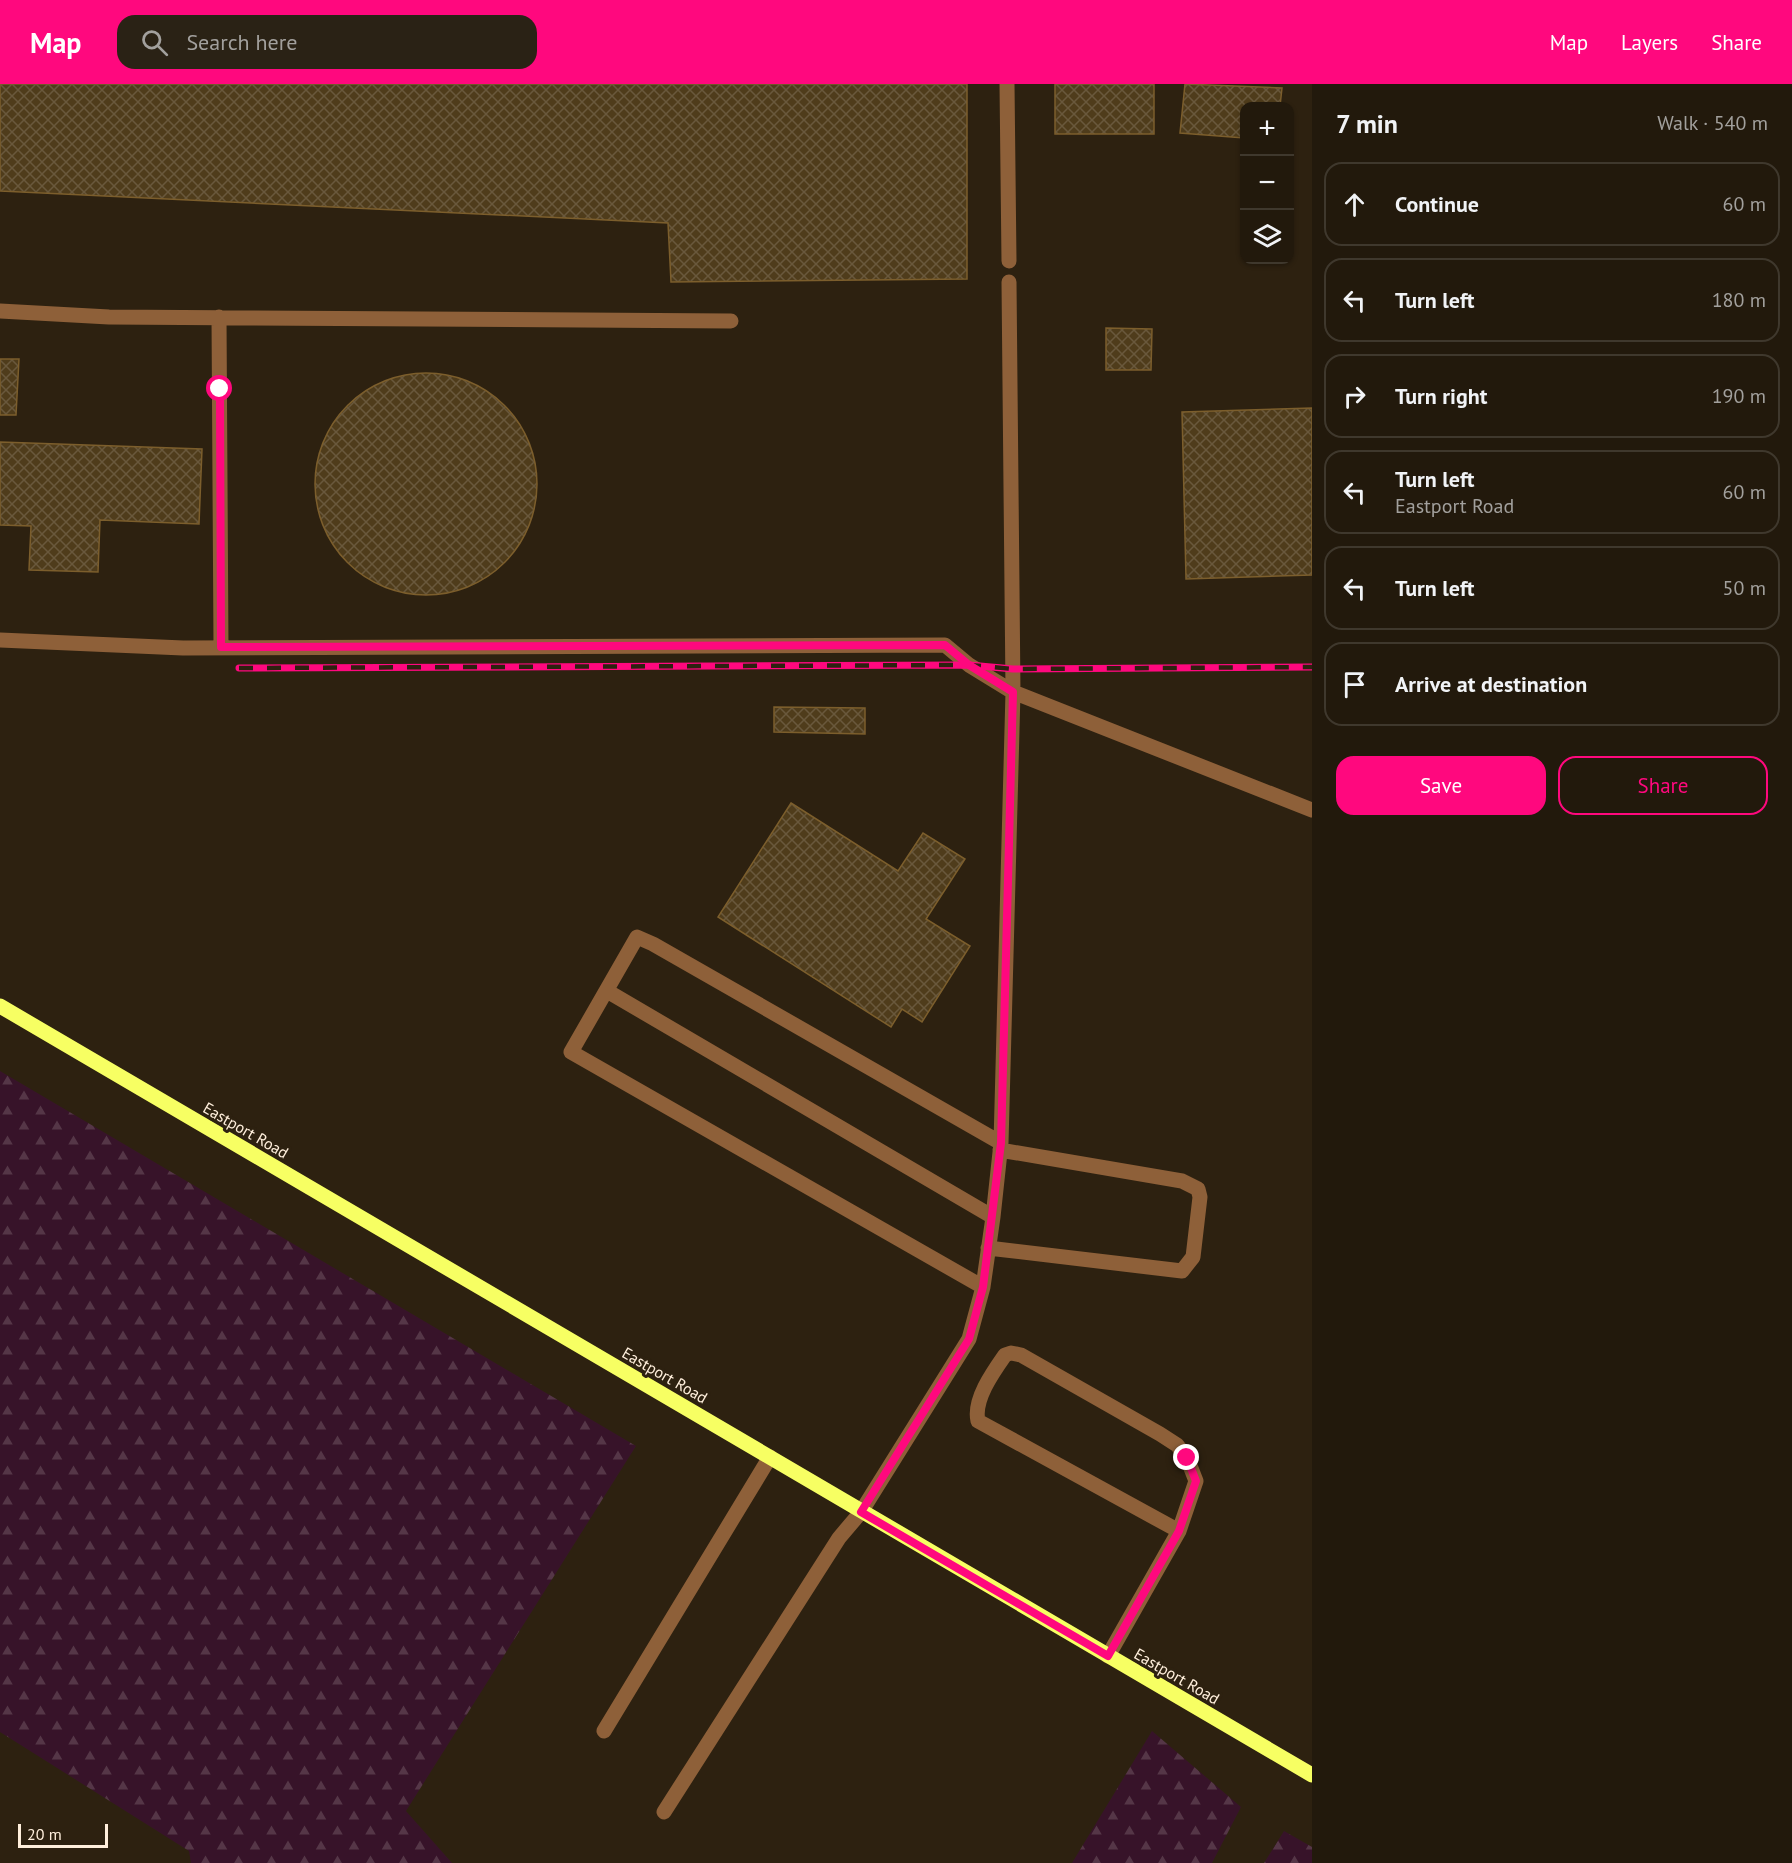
<!DOCTYPE html>
<meta charset="utf-8">
<style>
body{margin:0;font-family:"PT Sans",sans-serif;background:#2a2215;color:#f1f3f6}
.controls{position:absolute;right:18px;top:18px;display:grid;overflow:hidden;border-radius:12px;box-shadow:0 2px 4px #0004}
.controls button{width:54px;height:54px;display:grid;place-items:center;padding:0;border:0;border-bottom:2px solid #3f382d;background:#22190c;color:#f1f3f6;font:30px sans-serif}
.scale{position:absolute;left:18px;bottom:15px;width:90px;box-sizing:border-box;padding-left:6px;border:3px solid #ffefdc;border-top:0;font-size:16px;line-height:21px;white-space:nowrap;color:#ffefdc;-webkit-text-stroke:4px #2d2110;paint-order:stroke}
.stop{position:absolute;width:18px;height:18px;margin:-14px;border:4px solid #ff087e;border-radius:50%;background:#fff}
.stop.end{background:#ff087e;border-color:#fff;box-shadow:0 2px 6px #0008}
.list{margin:0;padding:0;list-style:none}
h2{display:flex;justify-content:space-between;align-items:center;height:78px;margin:0;padding:0 24px;font-size:26px}
h2 small{font-size:20px;font-weight:400;color:#a2a09d}
.list li{display:grid;grid-template-columns:39px 1fr auto;gap:18px;align-items:center;box-sizing:border-box;height:84px;margin:0 12px 12px;padding:0 12px;border:2px solid #3f382d;border-radius:18px}
.list b{display:block;font-size:22px;white-space:nowrap}
.list p{margin:0;font-size:20px;white-space:nowrap;color:#a2a09d}
.list em{font-size:20px;font-style:normal;color:#a2a09d}
.actions{display:flex;gap:12px;padding:18px 24px}
.actions a{flex:1;padding:14px 0;border:2px solid #ff087e;border-radius:18px;text-align:center;font-size:21px;color:#ff087e}
.actions .main{background:#ff087e;color:#fff}
.icon{flex:none;width:33px;height:33px;fill:none;stroke:currentColor;stroke-width:2;stroke-linecap:round;stroke-linejoin:round}
.map{position:relative;flex:none;width:1312px;height:1779px;overflow:hidden}
header{display:flex;align-items:center;gap:36px;box-sizing:border-box;height:84px;padding:0 30px;background:#ff087e;color:#fff}
header strong{font-size:28px}
nav{display:flex;gap:33px;margin-inline-start:auto;font-size:21px}
.search{width:420px;height:54px;background:#2a2215;display:flex;align-items:center;gap:15px;box-sizing:border-box;padding:0 21px;border-radius:18px;color:#a2a09d;font-size:22px}
main{display:flex}
aside{flex:1;background:#22190c}
.map>svg:first-child{display:block}
.forest{fill:url(#forest-firs)}
.building{fill:url(#building-cross-hatch);stroke:#7c5e2c;stroke-width:1.5}
.lines{fill:none;stroke-linecap:round;stroke-linejoin:round}
.minor{stroke:#8e6039;stroke-width:15}
.major{stroke:#f7ff63;stroke-width:15}
.rail-casing{stroke:#ff087e;stroke-width:7}
.rail{stroke:#2d2110;stroke-width:4.5;stroke-dasharray:14;stroke-linecap:butt}
.route{stroke:#ff087e;stroke-width:8}
.labels{text-anchor:middle;dominant-baseline:central;stroke-width:6;stroke-linejoin:round;paint-order:stroke}
.street-label{font-size:16px;fill:#ffefdc;stroke:#2d2110}
</style>
<header>
<strong>Map</strong>
<div class="search"><svg class="icon" aria-label="search" viewBox="0 0 24 24"><circle cx="10" cy="10" r="6"/><path d="M15 15l6 6"/></svg>Search here</div>
<nav><a>Map</a><a>Layers</a><a>Share</a></nav>
</header>
<main>
<div class="map">
<svg width="1312" height="1779" viewBox="0 0 1312 1779">
<defs>
<pattern id="forest-firs" width="22" height="20" patternUnits="userSpaceOnUse" patternTransform="scale(1.5)"><rect width="22" height="20" fill="#371329"/><path d="M5 1l3.5 6h-7zM16 11l3.5 6h-7z" fill="#553647"/></pattern>
<pattern id="building-cross-hatch" width="8" height="8" patternUnits="userSpaceOnUse" patternTransform="scale(1.5)"><rect width="8" height="8" fill="#4f3c1b"/><path d="M0 0l8 8M0 8l8-8" fill="none" stroke="#69583c"/></pattern>
</defs>
<rect width="100%" height="100%" fill="#2d2110"/>
<!-- forest -->
<path class="forest" d="M0,987L636,1362L406,1727L452,1779H191L189,1767L0,1648Z
M1152,1647L1241,1723L1212,1779H1072Z
M1284,1747L1312,1763V1779H1264Z"/>
<!-- building -->
<path class="building" d="M0,0H967V195L671,198L668,139L0,107Z
M1055,0H1154V50H1055Z
M1185,0L1282,4L1280,22H1244V54L1180,49Z
M1106,244L1152,245L1151,286H1106Z
M0,275H19L16,331H0Z
M315 400a111 111 0 1 1 222 0a111 111 0 1 1-222 0Z
M1312,324V491L1186,495L1182,328Z
M0,358L202,365L199,440L100,436L98,488L29,486L31,442L0,441Z
M774,623L865,624V650L774,648Z
M791,719L898,787L923,749L965,775L926,835L970,862L922,938L902,925L891,943L718,833Z"/>
<g class="lines">
<!-- minor -->
<path class="minor" d="M1007,0L1009,177
M0,227L109,233L731,237
M219,233L221,563
M0,556L183,564L945,561L969,581L1013,608L1312,726
M607,907L993,1133
M988,1164L1182,1187L1193,1173L1200,1113L1198,1105L1182,1097L1000,1066
M983,1203L571,968L637,853L653,860L1001,1059
M1108,1572L1179,1447L1196,1397L1187,1374L1177,1361L1160,1350L1021,1271L1011,1269L1005,1271C993,1288 973,1316 978,1337L1179,1447
M604,1647L770,1373
M664,1728L839,1454L861,1428L969,1255L983,1203L993,1133L1001,1059L1013,608L1009,198"/>
<!-- major -->
<path class="major" d="M0,922L1312,1691"/>
<defs>
<path id="rail" d="M239,584L969,581L1013,585L1312,583"/>
</defs>
<!-- rail casing -->
<use href="#rail" class="rail-casing"/>
<!-- rail -->
<use href="#rail" class="rail"/>
</g>
<g class="lines">
<!-- route -->
<path class="route" d="M220,305L221,563L945,561L969,581L1013,608L1001,1059L983,1203L969,1255L861,1428L1108,1572L1179,1447L1196,1397L1187,1374"/>
</g>
<g class="labels">
<!-- street labels -->
<g class="street-label">
<text transform="translate(246 1046) rotate(30)">Eastport Road</text>
<text transform="translate(665 1291) rotate(30)">Eastport Road</text>
<text transform="translate(1177 1592) rotate(30)">Eastport Road</text>
</g>
</g>
</svg>
<div class="controls">
<button>+</button>
<button>−</button>
<button><svg class="icon" aria-label="layers" viewBox="0 0 24 24"><path d="M12 4l9 5-9 5-9-5zM3 14l9 5 9-5"/></svg></button>
</div>
<div class="scale">20 m</div>
<div class="stop" style="left:220px;top:305px"></div>
<div class="stop end" style="left:1187px;top:1374px"></div>
</div>
<aside>
<h2>7 min<small>Walk · 540 m</small></h2>
<ul class="list">
<li><svg class="icon" aria-label="ahead" viewBox="0 0 24 24"><path d="M12 20V5M6 11l6-6 6 6"/></svg><div><b>Continue</b></div><em>60 m</em></li>
<li><svg class="icon" aria-label="left" viewBox="0 0 24 24"><path d="M17 20v-9H6M10 6l-5 5 5 5"/></svg><div><b>Turn left</b></div><em>180 m</em></li>
<li><svg class="icon" aria-label="right" viewBox="0 0 24 24"><path d="M7 20v-9h11M14 6l5 5-5 5"/></svg><div><b>Turn right</b></div><em>190 m</em></li>
<li><svg class="icon" aria-label="left" viewBox="0 0 24 24"><path d="M17 20v-9H6M10 6l-5 5 5 5"/></svg><div><b>Turn left</b><p>Eastport Road</p></div><em>60 m</em></li>
<li><svg class="icon" aria-label="left" viewBox="0 0 24 24"><path d="M17 20v-9H6M10 6l-5 5 5 5"/></svg><div><b>Turn left</b></div><em>50 m</em></li>
<li><svg class="icon" aria-label="arrive" viewBox="0 0 24 24"><path d="M6 21V4h12l-3 4 3 4H6"/></svg><div><b>Arrive at destination</b></div></li>
</ul>
<div class="actions"><a class="main">Save</a><a>Share</a></div>
</aside>
</main>
